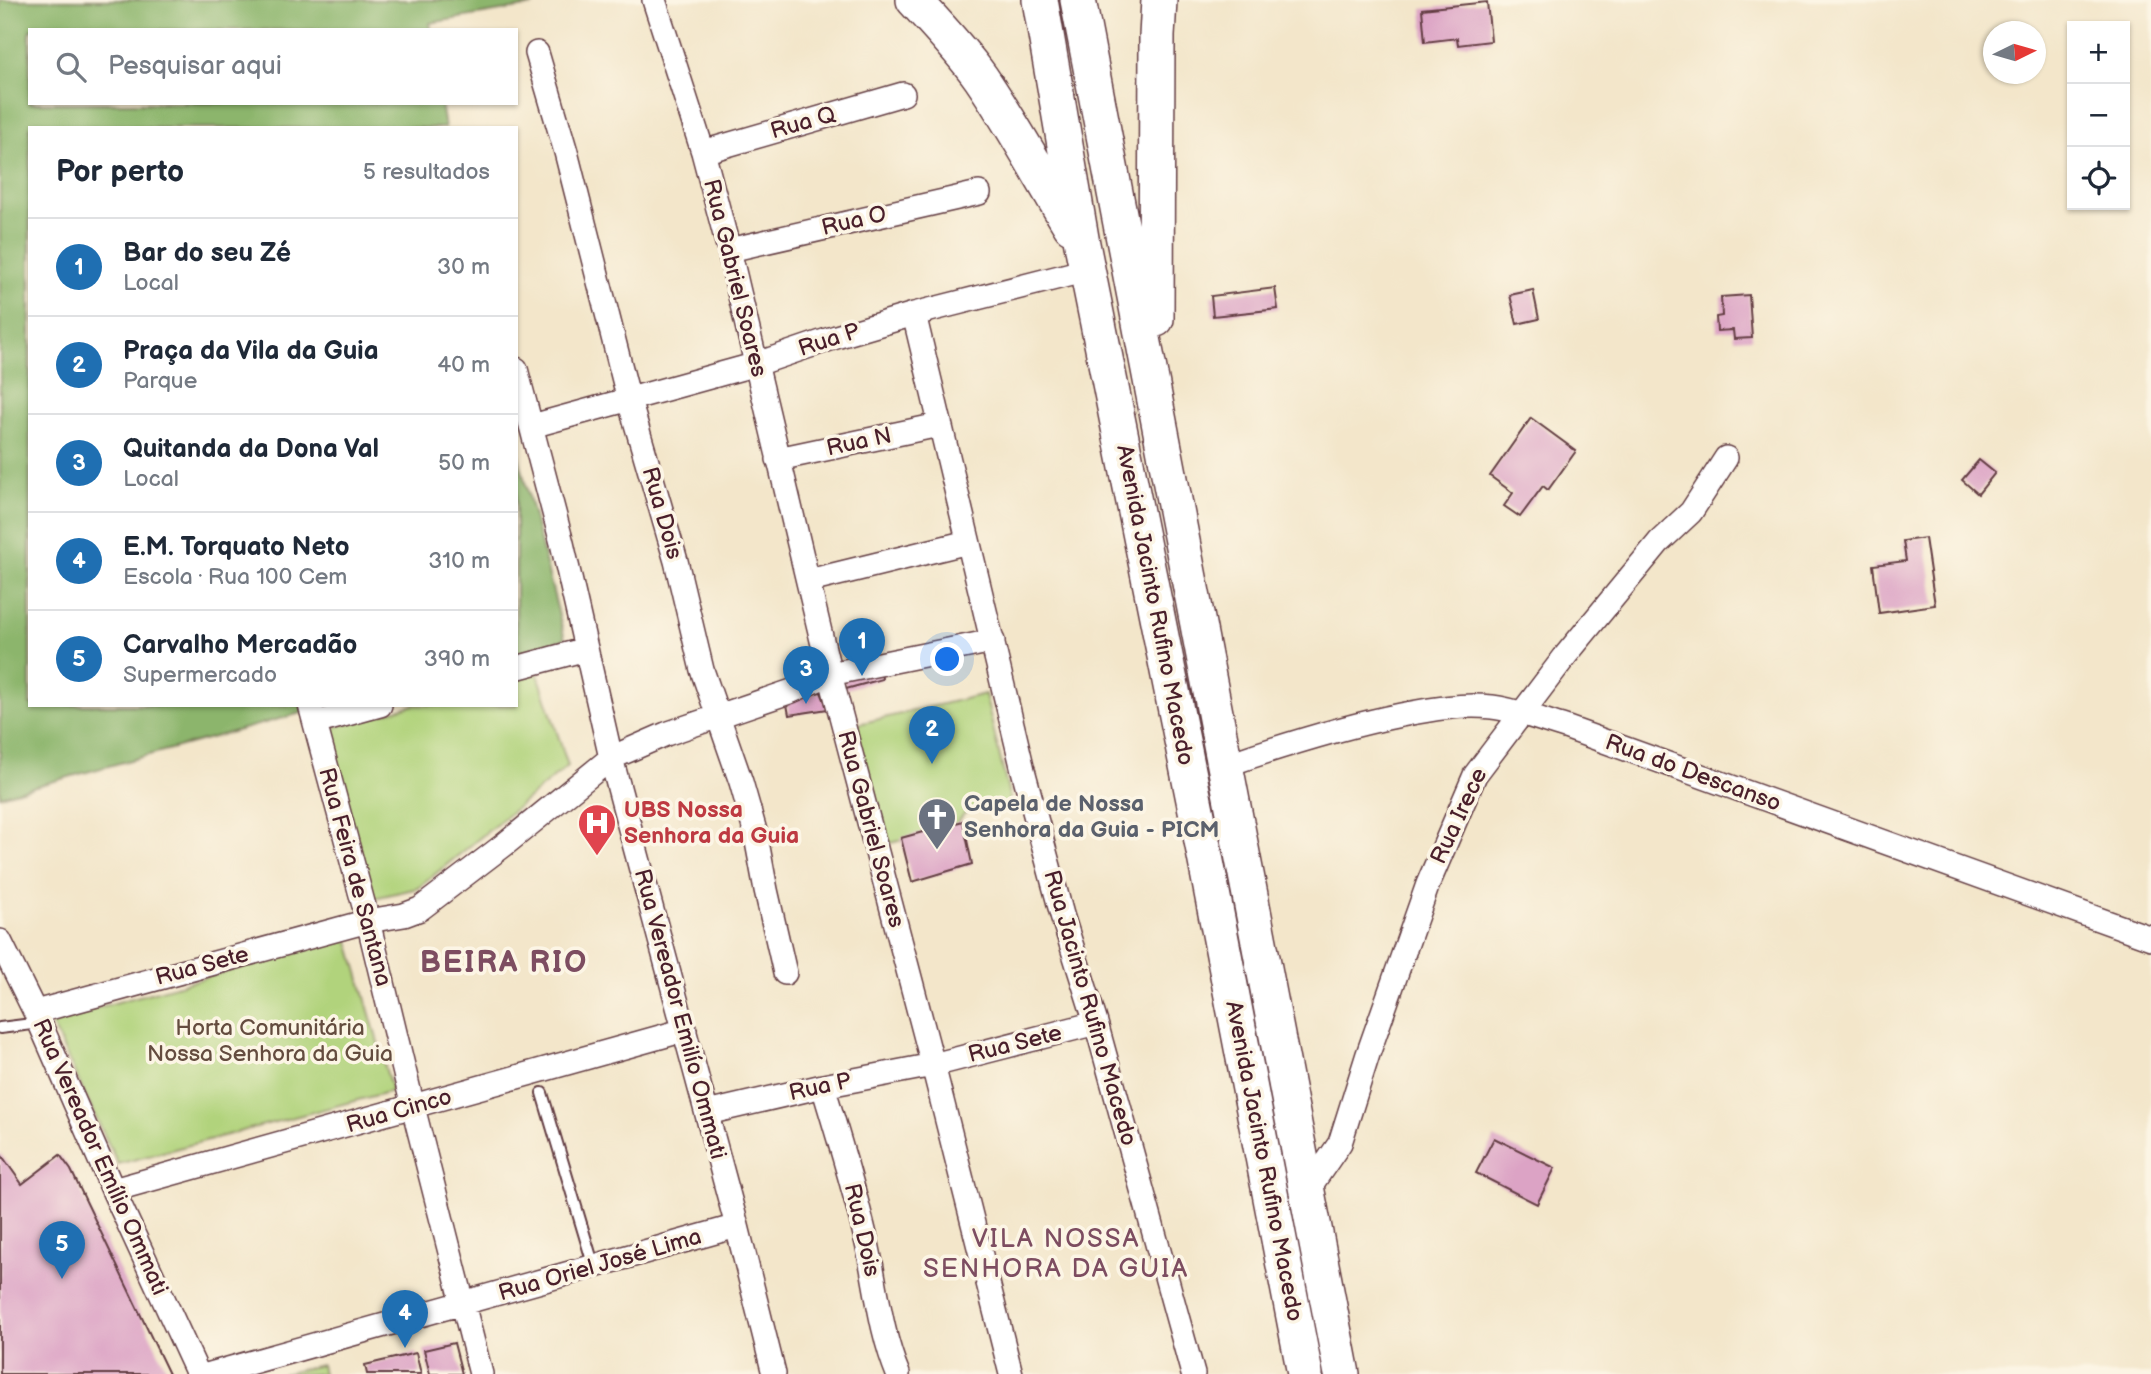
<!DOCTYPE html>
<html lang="pt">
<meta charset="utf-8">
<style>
body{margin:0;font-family:"Balsamiq Sans",sans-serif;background:#f2f2f3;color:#1f2937}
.controls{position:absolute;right:21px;top:21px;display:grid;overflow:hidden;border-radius:0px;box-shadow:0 2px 5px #0004}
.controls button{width:63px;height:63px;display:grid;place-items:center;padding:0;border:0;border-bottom:2px solid #e0e1e3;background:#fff;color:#1f2937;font:35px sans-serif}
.compass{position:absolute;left:1983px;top:21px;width:63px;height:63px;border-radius:50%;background:#fff;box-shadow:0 2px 5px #0004;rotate:85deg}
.you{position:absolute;left:948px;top:660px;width:24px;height:24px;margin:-18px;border:5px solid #fff;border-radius:50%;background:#1a73e8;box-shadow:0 0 0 10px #1a73e833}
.badge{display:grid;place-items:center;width:46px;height:46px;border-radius:50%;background:#1f6fb2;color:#fff;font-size:23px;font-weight:700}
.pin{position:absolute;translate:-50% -58px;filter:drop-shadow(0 2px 4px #0008)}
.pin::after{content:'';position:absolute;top:37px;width:24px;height:21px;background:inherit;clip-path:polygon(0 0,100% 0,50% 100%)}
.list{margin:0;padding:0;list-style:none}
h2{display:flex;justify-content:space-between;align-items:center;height:91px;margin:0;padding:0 28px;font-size:30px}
h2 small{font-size:23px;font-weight:400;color:#747a83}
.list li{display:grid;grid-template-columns:46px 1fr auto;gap:21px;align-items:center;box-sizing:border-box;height:98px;padding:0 28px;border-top:2px solid #e0e1e3}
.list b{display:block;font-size:26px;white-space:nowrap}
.list p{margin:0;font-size:23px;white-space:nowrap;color:#747a83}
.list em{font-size:23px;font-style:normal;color:#747a83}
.icon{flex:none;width:38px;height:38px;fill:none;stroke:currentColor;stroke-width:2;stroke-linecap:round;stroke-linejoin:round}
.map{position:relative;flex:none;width:2151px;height:1374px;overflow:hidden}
.search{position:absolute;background:#fff;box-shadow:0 2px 5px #0004;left:28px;top:28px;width:490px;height:77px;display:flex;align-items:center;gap:18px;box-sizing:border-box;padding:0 24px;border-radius:0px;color:#747a83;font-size:26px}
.panel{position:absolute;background:#fff;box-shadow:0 2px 5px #0004;left:28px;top:126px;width:490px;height:581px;border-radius:0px}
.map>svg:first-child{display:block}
.green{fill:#b1d37c;stroke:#7e7954;stroke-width:2}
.forest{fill:#8cb56c;stroke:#6b6a4c;stroke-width:2}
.building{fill:#dca3c5}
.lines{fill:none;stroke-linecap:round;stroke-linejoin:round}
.service-casing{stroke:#633d43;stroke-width:14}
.minor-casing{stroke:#633d43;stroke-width:26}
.primary-casing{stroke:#633d43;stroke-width:38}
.service{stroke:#fff;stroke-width:10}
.minor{stroke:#fff;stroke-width:23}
.primary{stroke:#fff;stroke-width:35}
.labels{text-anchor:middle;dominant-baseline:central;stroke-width:7;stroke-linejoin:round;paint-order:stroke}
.street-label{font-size:23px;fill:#4a1f2b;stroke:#fcf5e5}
.worship-label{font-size:23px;font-weight:bold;fill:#5b616d;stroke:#fcf5e5;text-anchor:start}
.health-label{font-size:23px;font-weight:bold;fill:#be3a42;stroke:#fcf5e5;text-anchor:start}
.park-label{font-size:23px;fill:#644c3f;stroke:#fcf5e5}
.quarter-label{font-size:26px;letter-spacing:2px;fill:#7d4d61;stroke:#fcf5e5}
.district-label{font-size:30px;font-weight:bold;letter-spacing:2px;fill:#7d4d61;stroke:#fcf5e5}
</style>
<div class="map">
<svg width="2151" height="1374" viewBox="0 0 2151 1374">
<rect width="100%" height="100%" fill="#fcf5e5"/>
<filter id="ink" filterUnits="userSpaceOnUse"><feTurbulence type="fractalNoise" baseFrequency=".0143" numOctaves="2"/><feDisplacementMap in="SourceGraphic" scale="14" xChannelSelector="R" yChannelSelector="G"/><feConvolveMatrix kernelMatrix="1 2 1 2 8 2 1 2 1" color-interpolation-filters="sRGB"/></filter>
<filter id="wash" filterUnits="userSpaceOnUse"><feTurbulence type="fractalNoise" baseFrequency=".00686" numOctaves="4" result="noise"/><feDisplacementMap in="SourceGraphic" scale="28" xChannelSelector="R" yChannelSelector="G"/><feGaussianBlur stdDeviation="1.57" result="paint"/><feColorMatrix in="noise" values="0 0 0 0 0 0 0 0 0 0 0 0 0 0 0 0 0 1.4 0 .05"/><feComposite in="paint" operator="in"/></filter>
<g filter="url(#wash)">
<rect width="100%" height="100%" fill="#f3e6ca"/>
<!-- green -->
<path class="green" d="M537,671L568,766L418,888L370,899L328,729L414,705H516V677Z
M985,694L1012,808L999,803L978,805L964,814L953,828L882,845L854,725Z
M348,938L392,1091L118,1164L50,1021Z
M321,1365L323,1374H282Z"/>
<!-- forest -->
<path class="forest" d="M0,0H517L531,6L430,23L431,30H30V103H441L445,128H30V705H330L0,796Z
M516,446L565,639L516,653Z"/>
<g id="blocks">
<!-- building -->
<path class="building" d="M1487,2L1491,41L1458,45L1457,38L1425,42L1422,9Z
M1275,288L1278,309L1213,316L1211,296Z
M1533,290L1539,319L1517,324L1510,295Z
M1749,295L1752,338L1734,339L1733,330L1717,331L1716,317L1722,316L1721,297Z
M1531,418L1576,451L1548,490L1543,486L1520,517L1504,506L1513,493L1490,476Z
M1979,460L1995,473L1978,494L1962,480Z
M1925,538L1935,605L1879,613L1873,565L1906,561L1903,541Z
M881,672L882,679L846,689L842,673Z
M821,692L828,709L789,715L786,699Z
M963,821L972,864L912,882L901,838Z
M1494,1138L1555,1168L1537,1204L1476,1173Z
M0,1153L22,1184L60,1155L71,1170L169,1374H0Z
M454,1343L462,1374H430L424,1350Z
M416,1353L421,1374H367L365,1365Z"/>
</g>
</g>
<g filter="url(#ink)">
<use href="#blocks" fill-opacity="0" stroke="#633d43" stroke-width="2"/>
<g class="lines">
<defs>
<path id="service" d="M0,1028L40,1023
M542,1093L594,1267"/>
<path id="minor" d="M654,0L703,152L729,250L830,674L933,1065L1011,1374
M537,53L566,152L629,400L676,561L702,670L741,782L755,831L766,890L785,973
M703,152L903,94
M729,250L979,193
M914,314L1023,770L1062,915L1096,1023L1193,1374
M516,369L562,543L611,758L737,1226L774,1374
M532,426L757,364L836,337L914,314L1087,270
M778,459L939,425
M809,581L968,542
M516,668L586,649
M310,705L368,921L413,1107L481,1374
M315,723L380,705
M1226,765C1284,745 1341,727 1401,715C1432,709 1461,704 1492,707C1517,710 1541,720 1565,727L2151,938
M0,941L35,1012L113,1190L198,1374
M35,1012L368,921L404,915L420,909L504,845L611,758L666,734L792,691L830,674L993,641
M823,1086C839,1140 856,1193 868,1248C877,1290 881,1333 898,1374
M707,1113L823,1086L933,1065L1096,1023
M113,1190L685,1030
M1307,1191L1340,1143L1368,1054L1428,884L1475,775L1566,655L1617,593L1659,542L1691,512L1726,458
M210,1374L737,1226"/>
<path id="primary" d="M914,0C937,25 961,50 981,78C1014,126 1041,177 1071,226
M1040,0L1082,244L1197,815L1305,1374
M1078,0L1342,1374
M1156,319L1157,36L1159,0"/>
</defs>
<!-- service casing -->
<use href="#service" class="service-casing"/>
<!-- minor casing -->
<use href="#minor" class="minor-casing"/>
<!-- primary casing -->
<use href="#primary" class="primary-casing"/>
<!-- service -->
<use href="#service" class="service"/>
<!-- minor -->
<use href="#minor" class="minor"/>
<!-- primary -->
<use href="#primary" class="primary"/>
</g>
</g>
<!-- icons -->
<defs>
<symbol id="church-pin" viewBox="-11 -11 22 30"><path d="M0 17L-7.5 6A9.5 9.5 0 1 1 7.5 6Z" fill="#6b7280" stroke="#fcf5e5"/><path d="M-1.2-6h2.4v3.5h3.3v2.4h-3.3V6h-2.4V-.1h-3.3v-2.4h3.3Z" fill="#fff"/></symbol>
<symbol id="hospital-pin" viewBox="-11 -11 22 30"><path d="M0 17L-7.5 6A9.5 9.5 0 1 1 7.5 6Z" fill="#e0444e" stroke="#fcf5e5"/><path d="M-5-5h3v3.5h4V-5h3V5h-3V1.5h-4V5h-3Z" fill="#fff"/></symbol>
</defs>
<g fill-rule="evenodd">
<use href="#church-pin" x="915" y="795" width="44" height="60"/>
<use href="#hospital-pin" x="575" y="801" width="44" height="60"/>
</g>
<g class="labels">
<!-- street labels -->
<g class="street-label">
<text transform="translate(803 123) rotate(-16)">Rua Q</text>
<text transform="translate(854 221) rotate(-13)">Rua O</text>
<text transform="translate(735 278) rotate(76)">Rua Gabriel Soares</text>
<text transform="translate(829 340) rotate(-18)">Rua P</text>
<text transform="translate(859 442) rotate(-12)">Rua N</text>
<text transform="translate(662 513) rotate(74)">Rua Dois</text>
<text transform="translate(1155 605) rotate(79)">Avenida Jacinto Rufino Macedo</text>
<text transform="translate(1693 773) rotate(20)">Rua do Descanso</text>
<text transform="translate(1459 816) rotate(-65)">Rua Irece</text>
<text transform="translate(871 829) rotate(75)">Rua Gabriel Soares</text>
<text transform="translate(355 877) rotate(75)">Rua Feira de Santana</text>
<text transform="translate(202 966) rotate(-15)">Rua Sete</text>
<text transform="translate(1090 1008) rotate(74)">Rua Jacinto Rufino Macedo</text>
<text transform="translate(680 1014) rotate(75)">Rua Vereador Emilío Ommati</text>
<text transform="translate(1015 1044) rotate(-14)">Rua Sete</text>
<text transform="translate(820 1087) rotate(-12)">Rua P</text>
<text transform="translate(399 1111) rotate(-16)">Rua Cinco</text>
<text transform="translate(100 1157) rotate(66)">Rua Vereador Emílio Ommati</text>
<text transform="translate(1264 1161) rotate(79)">Avenida Jacinto Rufino Macedo</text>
<text transform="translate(862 1230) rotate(77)">Rua Dois</text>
<text transform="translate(600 1265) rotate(-16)">Rua Oriel José Lima</text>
</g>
<!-- worship labels -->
<g class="worship-label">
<text x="964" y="804">Capela de Nossa<tspan x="964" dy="26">Senhora da Guia - PICM</tspan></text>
</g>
<!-- health labels -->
<g class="health-label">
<text x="624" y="810">UBS Nossa<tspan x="624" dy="26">Senhora da Guia</tspan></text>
</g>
<!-- park labels -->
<g class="park-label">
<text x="270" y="1028">Horta Comunitária<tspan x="270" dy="26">Nossa Senhora da Guia</tspan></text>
</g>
<!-- quarter labels -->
<g class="quarter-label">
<text x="1056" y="1239">VILA NOSSA<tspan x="1056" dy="30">SENHORA DA GUIA</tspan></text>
</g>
<!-- district labels -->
<g class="district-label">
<text x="504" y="963">BEIRA RIO</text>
</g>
</g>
</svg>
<div class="controls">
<button>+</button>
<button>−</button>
<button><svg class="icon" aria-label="locate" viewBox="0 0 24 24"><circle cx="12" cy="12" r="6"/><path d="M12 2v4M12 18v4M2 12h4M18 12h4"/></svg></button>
</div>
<svg class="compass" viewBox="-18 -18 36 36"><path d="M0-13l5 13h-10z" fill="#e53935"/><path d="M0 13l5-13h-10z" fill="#747a83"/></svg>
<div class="you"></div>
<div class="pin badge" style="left:862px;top:676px">1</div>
<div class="pin badge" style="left:932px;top:764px">2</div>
<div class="pin badge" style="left:806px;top:704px">3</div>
<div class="pin badge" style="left:405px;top:1348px">4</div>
<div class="pin badge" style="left:62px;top:1279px">5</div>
<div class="search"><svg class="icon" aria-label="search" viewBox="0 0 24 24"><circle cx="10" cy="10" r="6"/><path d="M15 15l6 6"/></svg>Pesquisar aqui</div>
<section class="panel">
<h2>Por perto<small>5 resultados</small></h2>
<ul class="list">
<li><span class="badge">1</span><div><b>Bar do seu Zé</b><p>Local</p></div><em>30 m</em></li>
<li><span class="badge">2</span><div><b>Praça da Vila da Guia</b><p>Parque</p></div><em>40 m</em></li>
<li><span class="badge">3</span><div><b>Quitanda da Dona Val</b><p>Local</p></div><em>50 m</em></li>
<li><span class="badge">4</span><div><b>E.M. Torquato Neto</b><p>Escola · Rua 100 Cem</p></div><em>310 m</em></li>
<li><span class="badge">5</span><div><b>Carvalho Mercadão</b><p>Supermercado</p></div><em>390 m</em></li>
</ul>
</section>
</div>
